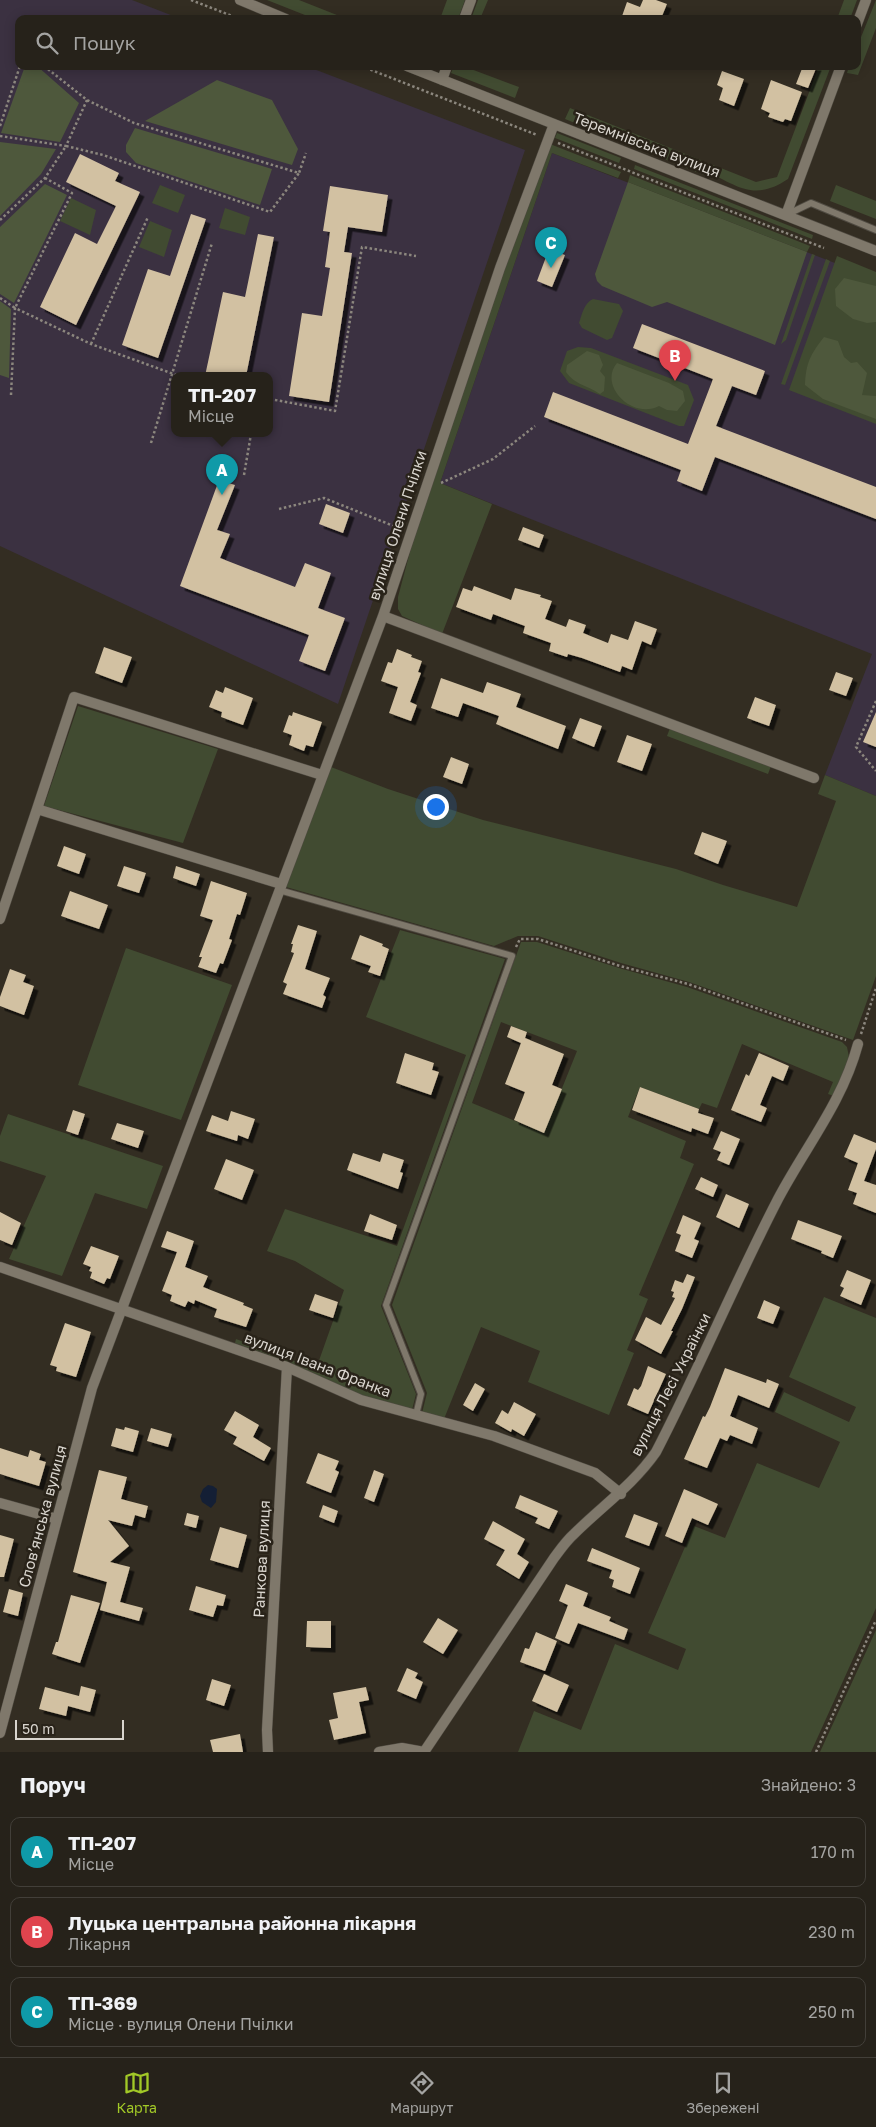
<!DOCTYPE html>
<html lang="uk">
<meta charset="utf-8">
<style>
body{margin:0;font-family:"Golos Text",sans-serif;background:#322f27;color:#f1f3f6}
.scale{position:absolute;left:15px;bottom:12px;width:109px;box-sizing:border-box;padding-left:5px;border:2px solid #d9d5ce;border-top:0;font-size:14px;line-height:18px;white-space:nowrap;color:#d9d5ce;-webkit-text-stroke:4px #292319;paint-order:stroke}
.you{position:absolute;left:435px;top:806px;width:18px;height:18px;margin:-12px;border:4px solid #fff;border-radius:50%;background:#1a73e8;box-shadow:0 0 0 8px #1a73e833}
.badge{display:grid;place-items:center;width:32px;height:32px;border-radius:50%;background:#a2c927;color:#fff;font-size:16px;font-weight:700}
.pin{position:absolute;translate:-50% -41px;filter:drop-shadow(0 1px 2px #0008)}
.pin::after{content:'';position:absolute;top:26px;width:18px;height:15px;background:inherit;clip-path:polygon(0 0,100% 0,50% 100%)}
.popup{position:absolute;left:171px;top:372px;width:102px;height:65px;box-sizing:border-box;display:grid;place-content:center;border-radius:10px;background:#26221a;filter:drop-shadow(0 1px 4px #0005);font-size:16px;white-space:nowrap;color:#a4a4a2}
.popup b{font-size:19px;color:#f1f3f6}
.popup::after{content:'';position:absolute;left:50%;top:100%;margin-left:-10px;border:10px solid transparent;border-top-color:#26221a}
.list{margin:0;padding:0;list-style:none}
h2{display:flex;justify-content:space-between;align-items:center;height:65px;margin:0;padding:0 20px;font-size:21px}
h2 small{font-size:16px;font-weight:400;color:#a4a4a2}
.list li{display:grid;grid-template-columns:32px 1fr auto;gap:15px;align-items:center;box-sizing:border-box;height:70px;margin:0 10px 10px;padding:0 10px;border:1px solid #423f39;border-radius:10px}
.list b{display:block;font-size:19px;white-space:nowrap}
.list p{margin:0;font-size:16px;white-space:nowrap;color:#a4a4a2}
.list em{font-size:16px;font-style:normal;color:#a4a4a2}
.icon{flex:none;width:28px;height:28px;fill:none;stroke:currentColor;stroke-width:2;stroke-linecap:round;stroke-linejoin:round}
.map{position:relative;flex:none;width:876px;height:1752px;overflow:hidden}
.search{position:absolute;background:#26221a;box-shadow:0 2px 12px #0003;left:15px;right:15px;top:15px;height:55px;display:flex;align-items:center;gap:12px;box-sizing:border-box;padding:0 18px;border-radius:10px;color:#a4a4a2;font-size:19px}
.sheet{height:305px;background:#26221a}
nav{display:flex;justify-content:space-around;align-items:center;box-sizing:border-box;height:70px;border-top:1px solid #423f39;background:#26221a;font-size:14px;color:#a4a4a2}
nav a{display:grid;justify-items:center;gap:2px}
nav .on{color:#a2c927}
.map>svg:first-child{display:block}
.medical{fill:#3b3141;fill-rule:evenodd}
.green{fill:#414b31;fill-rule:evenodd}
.forest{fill:#4e583c}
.water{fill:#141f35}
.building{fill:#d2c1a2;filter:url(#shadow)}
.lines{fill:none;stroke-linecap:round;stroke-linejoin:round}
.lane-casing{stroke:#504b42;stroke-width:8}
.street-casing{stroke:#504b42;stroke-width:11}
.path{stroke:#8c877e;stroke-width:2.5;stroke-dasharray:2.5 2.5;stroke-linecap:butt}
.lane{stroke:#7f786b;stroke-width:6}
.street{stroke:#7f786b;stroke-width:10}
.labels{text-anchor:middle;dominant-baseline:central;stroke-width:5;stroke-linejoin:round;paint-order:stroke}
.street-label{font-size:15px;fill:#d9d5ce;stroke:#292319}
</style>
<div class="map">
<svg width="876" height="1752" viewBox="0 0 876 1752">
<defs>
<filter id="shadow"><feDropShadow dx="4.5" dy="4.5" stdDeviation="0" flood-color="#0009"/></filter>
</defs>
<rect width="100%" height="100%" fill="#332d22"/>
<!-- medical -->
<path class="medical" d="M0,0H132L181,19H19V66H306L525,150L338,704L0,546ZM174,376H270V434H174Z
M552,153L876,279V796L825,775L872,654L440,483Z"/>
<!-- green -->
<path class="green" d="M267,0H299L347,19H315Z
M447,0H465L458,19H440Z
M478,0H488L480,19H471Z
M844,0H857L850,19H837Z
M876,0V28L858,75L847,73L849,66H857V47Z
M454,66H463L519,87L515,98L451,73Z
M819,66H831L788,179C753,202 739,186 705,171L704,175L565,119L570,108L756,182L777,177Z
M557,133L621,158L619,163L555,138Z
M550,144L621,172L618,178L552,153L440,483L492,504L442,634L402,616L398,609V597L411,548L504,269Z
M635,165L813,235L812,239L634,169Z
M630,175L810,246L807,252L628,182Z
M160,185L185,195L178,213L152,203Z
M836,185L876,201V219L830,201Z
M71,198L96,210L90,235L60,221Z
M225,208L250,217L245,235L219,228Z
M150,221L172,230L164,257L139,247Z
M812,254L815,255L786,340L781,344Z
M837,256L876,272V424L789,390Z
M826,259L830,261L785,385L781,384Z
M593,299L619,304L623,311L612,338L607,340L582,328L579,323C582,314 584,303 593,299Z
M578,347L591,348L688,385L694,400L684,426H679L569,383L560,371L567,351Z
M78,706L218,749L183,843L44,806Z
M670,728L771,766L768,774L667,736Z
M331,767L388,789L483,820L676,869L723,885L797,907L836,801L818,794L825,775L876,796V976L853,1040L689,982L621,963L538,936H518L494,946L286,887Z
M400,930L505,959L381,1306L416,1394L412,1410L362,1396L269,1355L235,1343L236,1339L316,1369L344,1290L295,1261L267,1251L285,1209L397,1246L466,1055L366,1017Z
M521,942H537L619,968L687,987L842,1042L847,1047L849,1057L834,1096L828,1094L833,1082L742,1044L717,1108L702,1103L699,1109L640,1087L628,1117L686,1141L680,1158L694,1164L639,1295L648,1299L627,1350L634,1353L609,1415L528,1382L540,1351L481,1327L444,1419L422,1413L427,1393L392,1305ZM501,1022L577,1051L544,1133L472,1103Z
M126,948L232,985L181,1120L78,1085Z
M8,1114L163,1166L147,1209L95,1193L62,1276L9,1259L46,1176L0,1161V1136Z
M824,1297L876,1318V1608L811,1752H518L534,1711L581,1730L615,1644L678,1670L686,1649L648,1633L694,1526L725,1538L757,1463L819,1488L840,1442L775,1412L784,1392L849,1422L856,1407L789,1377Z
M876,1630V1752H820Z"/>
<!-- forest -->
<path class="forest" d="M25,66H37L79,103L60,142L1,133Z
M217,80L272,100L298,149L292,165L145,121Z
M135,128L272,169L260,205L136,163L126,152V145Z
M0,142L56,149L41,174L0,216Z
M628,182L807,252L775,345L667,302L652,307L602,286L597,281L595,274Z
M45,184L67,195L14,303L0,294V227Z
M844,278L876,286V322L867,323L853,319L836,306L835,289Z
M0,301L11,309L9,378L0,375Z
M824,337L838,341L844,357L851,363L857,362L867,373L862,395L876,396V419L823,399L805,385C806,363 810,355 824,337Z
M587,351L599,355L603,365L600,371L605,377L604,391L600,394C587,385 575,385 566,372L567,365Z
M617,363L669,383L683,391L685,401L677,411L667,410L659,406C632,420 598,385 617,363Z"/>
<!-- water -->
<path class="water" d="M208,1485L213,1486L217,1489L216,1502L211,1508L202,1502L200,1496L203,1489Z"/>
<!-- building -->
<path class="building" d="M643,0H656L667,4L662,16L667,19H621L627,2L640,7Z
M803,66H817L808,88L796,84Z
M722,71L744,79L734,106L719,100L723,88L717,85Z
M771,80L802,92L791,121L785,119L783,122L768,117L770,113L761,109Z
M80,154L119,173L115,181L140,192L76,325L40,307L75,233L97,244L116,206L66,182Z
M330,186L388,195L382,232L348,227L344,252L352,253L329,402L289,396L302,313L322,316L330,268L325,267L330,232L323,231Z
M191,214L206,219L158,358L122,345L148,269L170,276Z
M258,234L274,237L246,376H205L223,292L245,297Z
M549,249L565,255L552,287L537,281Z
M642,324L765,371L756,395L732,386L716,426L876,487V519L715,457L702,491L677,481L681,470L544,417L553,392L688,444L713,379L633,348Z
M219,480L235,485L217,530L230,534L220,558L295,587L305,563L331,573L318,608L345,618L325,671L299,661L309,635L180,586Z
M326,504L350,513L343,533L319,524Z
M523,527L544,535L539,548L518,540Z
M474,586L511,600L515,588L541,595L540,597L552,601L545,619L566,627L569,619L586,625L583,633L608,643L611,634L628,640L635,621L657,629L651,645L642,641L632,670L622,666L620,672L582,658L568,654L567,657L549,651L551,643L523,633L525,626L493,614L491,620L456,607L463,588L472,591Z
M104,647L132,657L122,683L95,673Z
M397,649L412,655L411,657L422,661L418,672L421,673L410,702L417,705L411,721L389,713L398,687L381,681L388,662L392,663Z
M836,672L853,678L846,696L829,690Z
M441,678L483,693L487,682L521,694L516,707L566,726L558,749L496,724L499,716L463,703L458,717L431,708Z
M225,687L253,698L243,725L221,717L222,712L209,707L216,690L223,693Z
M755,697L776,705L769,726L747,718Z
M293,712L322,722L313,747L306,745L304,751L289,745L292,735L283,732L289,715L292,716Z
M876,712V747L863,742Z
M580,718L602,726L594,747L572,738Z
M627,735L652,744L642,771L617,762Z
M451,757L469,764L462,784L443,777Z
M702,832L727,841L718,864L694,854Z
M64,846L86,854L79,874L57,866Z
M124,866L146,873L139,893L117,886Z
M176,866L200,874L196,886L173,878Z
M211,881L247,893L240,915L237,914L229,939L232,940L223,964L220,963L216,973L198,967L202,957H199L213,920L200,916Z
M70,891L108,905L99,929L61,916Z
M298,925L317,931L305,969L330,978L323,995L326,997L322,1008L283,994L287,984L283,982L294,953L291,952L293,944H291Z
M360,935L383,944L382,946L389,949L380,976L368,972L371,966L351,959Z
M10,969L26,975L23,982L34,986L24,1015L0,1006V997Z
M511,1026L527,1032L525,1038L564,1054L552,1085L562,1089L544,1133L514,1120L525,1092L505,1084L521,1043L507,1037Z
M405,1053L434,1063L432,1070L439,1072L431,1095L396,1083Z
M759,1053L789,1066L783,1081L772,1076L760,1105L767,1108L761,1122L731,1110L746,1074L749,1076Z
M640,1087L699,1109L698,1113L714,1118L708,1134L692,1128L691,1132L632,1110Z
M73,1110L85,1114L78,1135L66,1131Z
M231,1111L255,1119L248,1139L238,1135L237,1141L206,1131L212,1115L228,1121Z
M117,1123L144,1131L138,1148L111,1139Z
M721,1131L740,1139L729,1165L717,1160L721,1152L713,1149Z
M854,1134L876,1143V1149L864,1181L876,1185V1213L853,1204L857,1193L848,1190L858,1163L844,1157Z
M353,1153L380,1162L383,1153L404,1160L400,1172L403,1173L398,1189L347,1170Z
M226,1159L254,1170L242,1200L214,1189Z
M701,1177L718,1185L713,1197L695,1189Z
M726,1194L749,1204L739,1228L716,1217Z
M0,1212L21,1223L12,1245L0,1240Z
M370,1214L397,1225L392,1240L364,1231Z
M683,1215L701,1223L694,1239L699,1241L692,1258L675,1251L681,1235L676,1233Z
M798,1220L842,1236L833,1258L821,1253L822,1251L791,1239Z
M167,1231L194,1241L185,1267L208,1276L203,1287L244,1303L243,1305L253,1309L246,1327L214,1317L217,1309L195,1300L194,1304L188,1301L185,1307L170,1301L172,1295L162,1291L177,1252L161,1247Z
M91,1246L119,1256L110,1279L107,1278L104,1284L90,1278L92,1272L89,1271L91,1267L83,1264Z
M847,1270L871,1280L861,1305L840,1296L844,1288L840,1286Z
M687,1274L695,1277L682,1309L671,1331H673L661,1354L635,1340L646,1317L661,1325L675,1298L672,1297L674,1292L671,1291L675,1280L683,1283Z
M315,1294L338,1302L333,1318L309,1310Z
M764,1300L780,1307L773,1324L757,1318Z
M65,1323L91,1332L76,1377L56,1371L57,1367L50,1365Z
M648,1366L666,1374L648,1414L627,1405L634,1388L638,1390L641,1386Z
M725,1368L766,1383L767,1379L779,1384L769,1408L738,1395L730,1416L758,1428L752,1444L730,1435L727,1441L720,1438L707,1468L684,1459L703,1416L705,1417L710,1407Z
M475,1383L485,1389L473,1411L463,1405Z
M514,1402L536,1414L524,1436L512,1429L511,1432L495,1423L502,1410L508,1414Z
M235,1411L259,1425L253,1437L271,1448L264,1461L233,1444L237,1437L224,1430Z
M125,1427L139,1431L133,1452L111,1446L116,1428L124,1430Z
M151,1428L172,1434L168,1447L147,1441Z
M0,1448L28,1457L30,1450L41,1454L39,1460L46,1462L39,1486L0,1474Z
M318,1453L339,1461L335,1470L339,1472L331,1493L306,1483Z
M99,1470L127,1477L121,1499L148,1506L145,1518L135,1515L132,1526L108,1520L129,1546L110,1562L130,1567L120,1602L143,1608L139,1621L100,1610L107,1582L73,1572Z
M374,1470L384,1474L374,1502L364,1498Z
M684,1489L718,1504L708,1525L692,1518L682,1543L665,1536Z
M520,1495L558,1511L549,1529L535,1523L538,1518L515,1508Z
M323,1505L338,1511L334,1523L319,1517Z
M187,1513L199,1516L196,1528L184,1525Z
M634,1514L658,1523L649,1546L625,1537Z
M493,1521L525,1539L517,1554L529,1562L519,1579L496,1565L505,1550L484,1539Z
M220,1527L247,1535L238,1568L210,1560Z
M0,1535L14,1539L4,1577H0Z
M592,1548L640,1568L630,1594L612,1587L614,1580L609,1578L612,1570L587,1561Z
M566,1584L588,1593L583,1606L611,1617L609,1621L628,1629L624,1640L578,1623L569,1644L555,1638L568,1605L559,1601Z
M196,1586L226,1595L223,1606L217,1605L213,1617L189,1610Z
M9,1589L23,1593L18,1616L3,1612Z
M71,1595L100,1603L80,1663L52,1654L56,1642H58Z
M438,1618L458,1630L443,1654L423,1642Z
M307,1621H331V1648L306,1647Z
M536,1632L557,1641L545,1671L520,1662L525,1648L529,1649Z
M407,1668L418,1673L415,1678L423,1682L416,1699L397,1691Z
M544,1674L569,1685L557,1712L532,1701Z
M212,1679L231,1685L224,1706L206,1700Z
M81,1686L96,1690L90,1712L68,1706L66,1716L39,1709L45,1687L79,1696Z
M366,1687L369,1700L359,1702L366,1733L334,1740L329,1720L338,1718L333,1693Z
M240,1734L243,1752H213L210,1740Z"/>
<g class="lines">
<defs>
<path id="lane" d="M786,215L811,203L876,230
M279,890L512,956L386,1305L421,1394L416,1415"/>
<path id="street" d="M240,0L286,19
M464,19L471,0
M857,24L866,0
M407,66L876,251
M442,80L447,66
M786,215L841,66
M383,616L814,778
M37,809L74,697L322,775
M0,919L37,809L281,884
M0,1267L287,1367L361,1400L494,1436L595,1473L621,1494
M0,1503L57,1519
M0,1733L92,1388L383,616L500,268L554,124
M268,1752L267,1730L287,1367
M379,1752L402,1748L424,1752
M424,1752L554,1558C560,1550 566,1541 574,1534C602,1506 633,1485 656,1452C699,1369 735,1282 778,1199C806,1146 842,1103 858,1044"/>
</defs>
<!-- lane casing -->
<use href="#lane" class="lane-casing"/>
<!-- street casing -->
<use href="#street" class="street-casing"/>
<!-- path -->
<path class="path" d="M191,0L240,19
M44,66L87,100L134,123L299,173L306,153
M361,66L537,135
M0,126L20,66
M0,136L66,146L87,100
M558,143L824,248
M0,220L45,178L66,146L103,155L270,212L299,173
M0,298L15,308L72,193L45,178
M91,344L148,217
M11,395L15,308L91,344L179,376
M270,399L335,411L362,247L416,256
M151,443L212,243
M244,475L251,434
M441,483L493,459L535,426
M279,509L324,498L401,529
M876,701L856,747L876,771
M516,947L520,939H538L620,966L688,984L846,1040
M861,1034L876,988
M816,1752L876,1620"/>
<!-- lane -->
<use href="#lane" class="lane"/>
<!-- street -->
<use href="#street" class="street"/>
</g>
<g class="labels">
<!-- street labels -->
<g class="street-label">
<text transform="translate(647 144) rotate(21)">Теремнівська вулиця</text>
<text transform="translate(397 525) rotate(-72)">вулиця Олени Пчілки</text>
<text transform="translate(318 1364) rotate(21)">вулиця Івана Франка</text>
<text transform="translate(670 1384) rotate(-63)">вулиця Лесі Українки</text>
<text transform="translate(42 1516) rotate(-75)">Словʼянська вулиця</text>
<text transform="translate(261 1559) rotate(-87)">Ранкова вулиця</text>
</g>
</g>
</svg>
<div class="scale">50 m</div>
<div class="you"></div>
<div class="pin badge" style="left:222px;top:495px;background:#0f9aa8">A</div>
<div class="popup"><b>ТП-207</b>Місце</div>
<div class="pin badge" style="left:675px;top:381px;background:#e0444e">B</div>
<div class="pin badge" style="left:551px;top:268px;background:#0f9aa8">C</div>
<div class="search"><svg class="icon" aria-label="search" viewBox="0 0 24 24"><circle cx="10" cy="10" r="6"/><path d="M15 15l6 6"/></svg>Пошук</div>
</div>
<section class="sheet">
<h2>Поруч<small>Знайдено: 3</small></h2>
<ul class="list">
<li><span class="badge" style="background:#0f9aa8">A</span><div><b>ТП-207</b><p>Місце</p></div><em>170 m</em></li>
<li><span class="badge" style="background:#e0444e">B</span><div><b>Луцька центральна районна лікарня</b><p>Лікарня</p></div><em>230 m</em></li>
<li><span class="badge" style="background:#0f9aa8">C</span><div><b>ТП-369</b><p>Місце · вулиця Олени Пчілки</p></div><em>250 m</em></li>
</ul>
</section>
<nav>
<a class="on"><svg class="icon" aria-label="map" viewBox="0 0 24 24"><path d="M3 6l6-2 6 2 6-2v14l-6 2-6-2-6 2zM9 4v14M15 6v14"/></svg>Карта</a>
<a><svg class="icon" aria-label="directions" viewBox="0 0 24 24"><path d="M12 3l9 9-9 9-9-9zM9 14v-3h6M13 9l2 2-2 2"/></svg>Маршрут</a>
<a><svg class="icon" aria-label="saved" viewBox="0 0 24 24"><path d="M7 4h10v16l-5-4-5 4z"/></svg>Збережені</a>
</nav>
